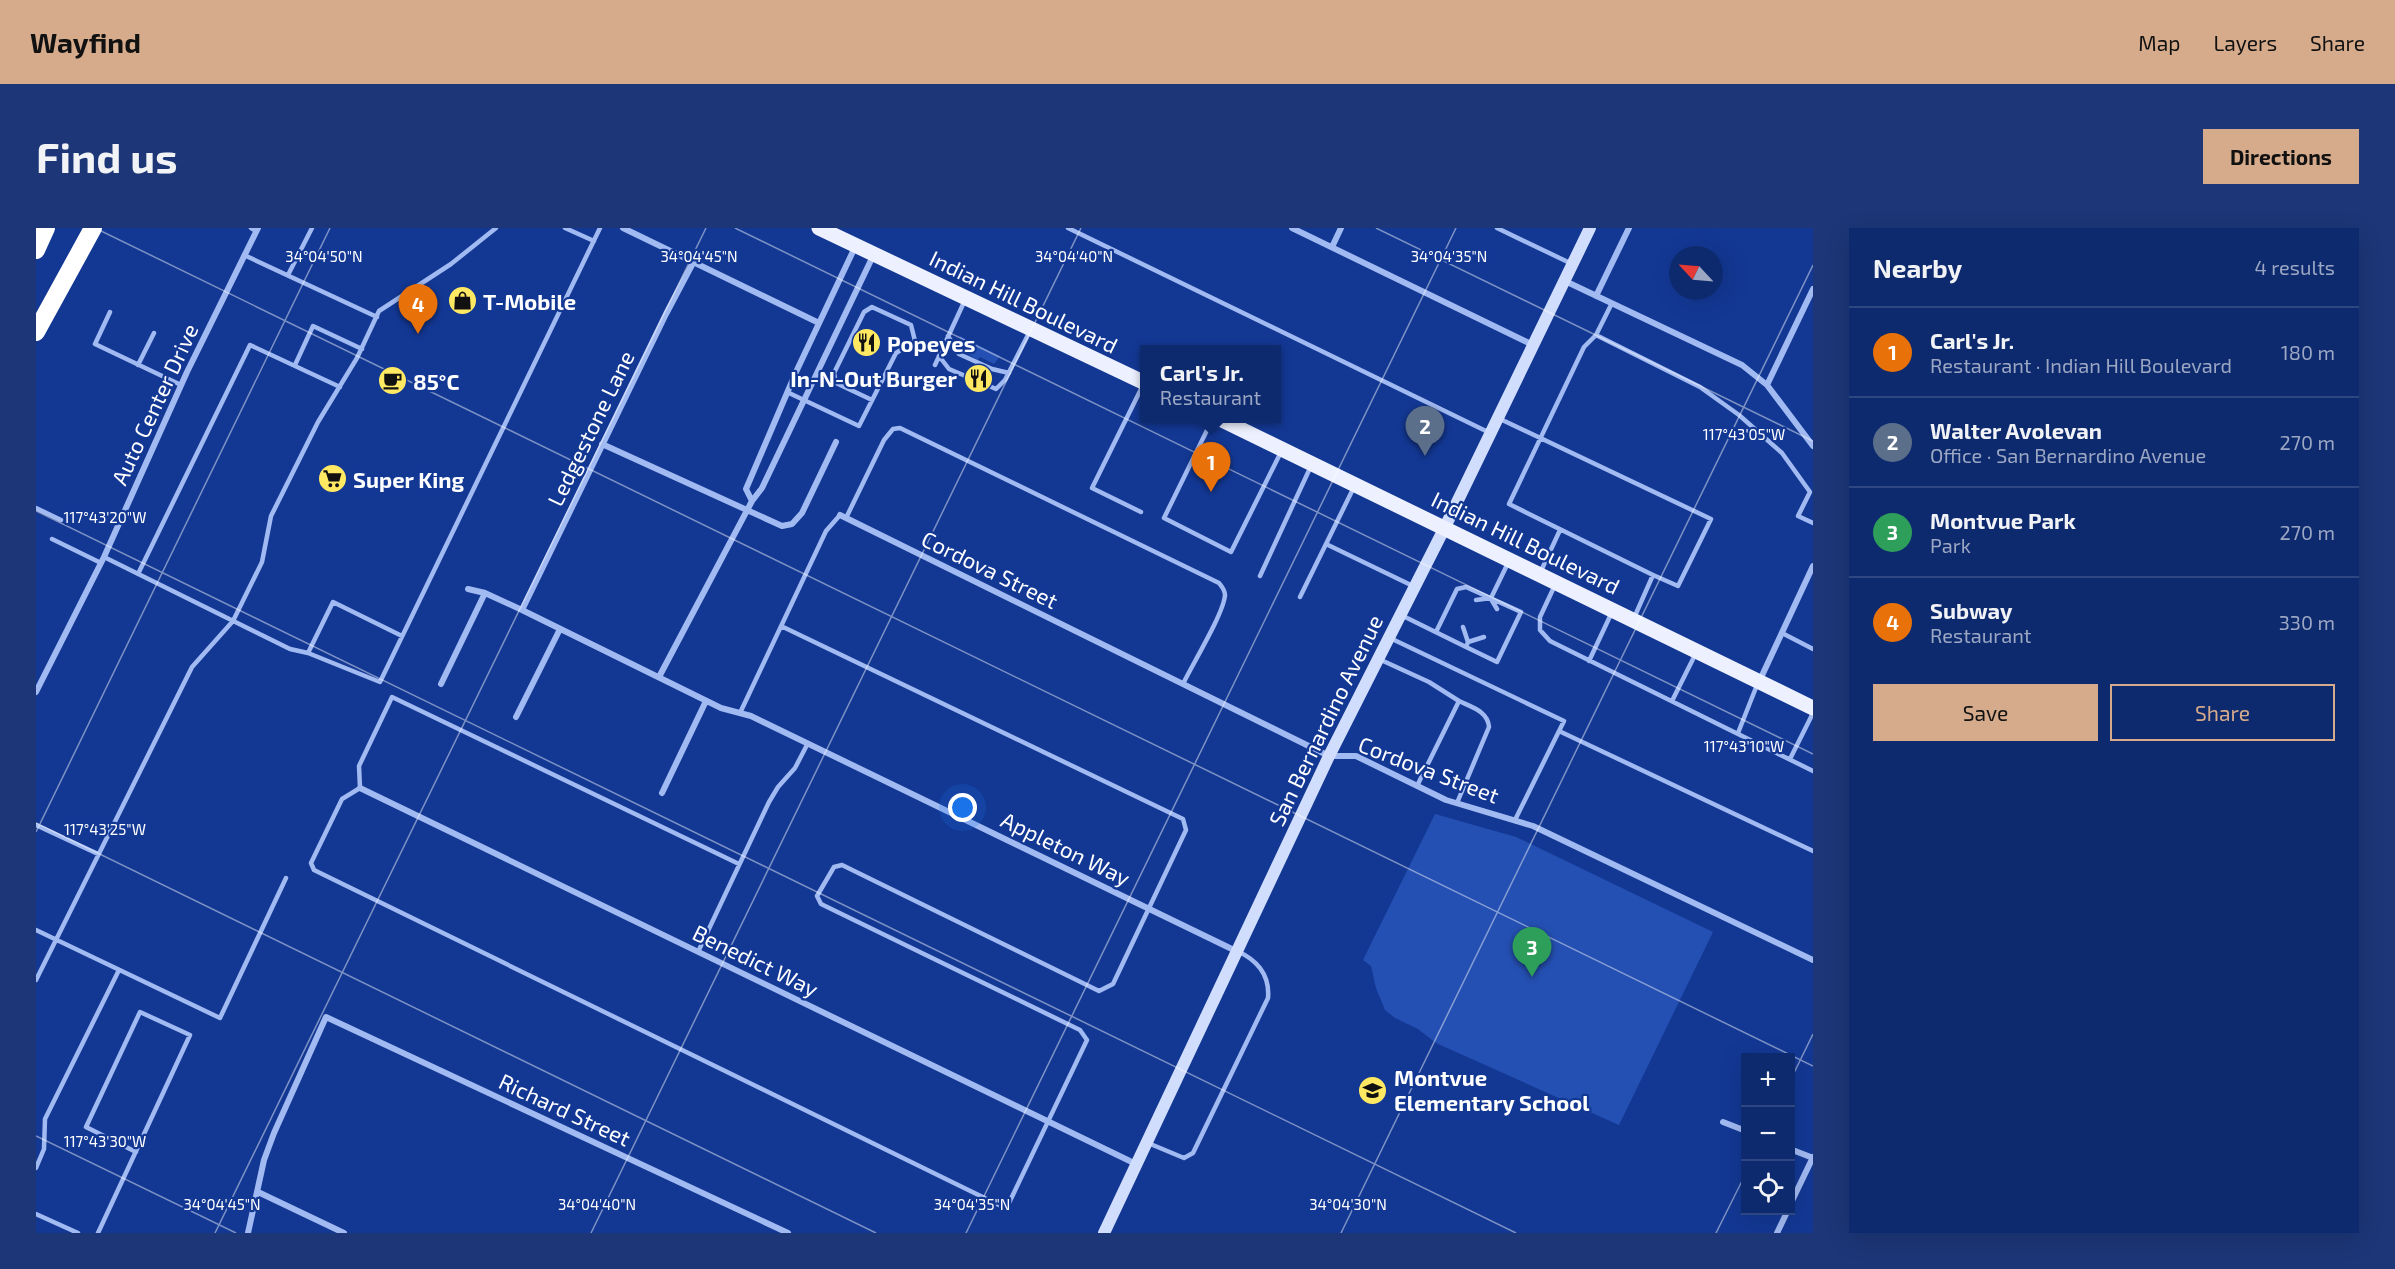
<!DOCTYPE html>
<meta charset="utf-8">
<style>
body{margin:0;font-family:"Exo 2",sans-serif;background:#1c3677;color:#f1f3f6}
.controls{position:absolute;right:18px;bottom:18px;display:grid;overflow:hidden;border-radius:0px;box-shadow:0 6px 24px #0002}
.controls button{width:54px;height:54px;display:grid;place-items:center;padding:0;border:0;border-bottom:2px solid #2e4682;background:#0e2a6f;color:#f1f3f6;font:30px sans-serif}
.compass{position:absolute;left:1633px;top:18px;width:54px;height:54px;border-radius:50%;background:#0e2a6f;box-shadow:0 6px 24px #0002;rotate:296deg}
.you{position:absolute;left:927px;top:580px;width:21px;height:21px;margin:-15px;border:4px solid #fff;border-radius:50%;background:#1a73e8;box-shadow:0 0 0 9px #1a73e833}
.badge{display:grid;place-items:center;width:39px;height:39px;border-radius:50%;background:#d6ab8b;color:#fff;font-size:20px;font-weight:700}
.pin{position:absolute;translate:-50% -50px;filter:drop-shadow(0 2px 3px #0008)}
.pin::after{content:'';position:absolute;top:32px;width:21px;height:18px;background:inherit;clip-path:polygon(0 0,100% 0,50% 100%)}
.popup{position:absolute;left:1104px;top:117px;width:141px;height:78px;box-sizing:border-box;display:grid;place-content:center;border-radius:0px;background:#0e2a6f;filter:drop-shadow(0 2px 4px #0005);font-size:20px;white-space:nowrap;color:#9ba7c3}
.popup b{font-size:22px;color:#f1f3f6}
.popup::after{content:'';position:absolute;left:50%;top:100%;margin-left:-12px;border:12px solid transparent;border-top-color:#0e2a6f}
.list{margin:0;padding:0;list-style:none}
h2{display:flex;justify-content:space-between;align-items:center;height:78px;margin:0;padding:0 24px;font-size:26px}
h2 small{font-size:20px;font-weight:400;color:#9ba7c3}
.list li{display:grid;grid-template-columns:39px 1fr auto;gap:18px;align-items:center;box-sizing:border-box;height:90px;padding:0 24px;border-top:2px solid #2e4682}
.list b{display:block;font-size:22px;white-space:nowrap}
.list p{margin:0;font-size:20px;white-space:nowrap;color:#9ba7c3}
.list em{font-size:20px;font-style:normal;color:#9ba7c3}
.actions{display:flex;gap:12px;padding:18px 24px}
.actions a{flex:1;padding:14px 0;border:2px solid #d6ab8b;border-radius:0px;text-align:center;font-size:21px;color:#d6ab8b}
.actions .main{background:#d6ab8b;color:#111}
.icon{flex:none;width:33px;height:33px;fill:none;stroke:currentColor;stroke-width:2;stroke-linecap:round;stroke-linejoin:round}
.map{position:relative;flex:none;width:1777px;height:1005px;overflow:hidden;border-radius:0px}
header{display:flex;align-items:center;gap:36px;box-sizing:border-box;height:84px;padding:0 30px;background:#d6ab8b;color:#111}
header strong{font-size:28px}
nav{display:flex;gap:33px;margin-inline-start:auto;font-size:21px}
.intro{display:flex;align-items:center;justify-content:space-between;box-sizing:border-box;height:144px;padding:0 36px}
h1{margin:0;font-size:42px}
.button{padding:15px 27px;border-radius:0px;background:#d6ab8b;color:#111;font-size:21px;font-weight:700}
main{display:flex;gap:36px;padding:0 36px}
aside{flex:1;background:#0e2a6f;border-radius:0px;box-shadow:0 6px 24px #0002}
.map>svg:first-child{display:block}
.green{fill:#2550b3}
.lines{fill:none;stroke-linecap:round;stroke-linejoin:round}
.lane{stroke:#a2baf2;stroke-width:4.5}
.street{stroke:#a2baf2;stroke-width:6}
.secondary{stroke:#d1ddfc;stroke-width:12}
.primary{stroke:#edf1ff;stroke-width:15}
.highway{stroke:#fff;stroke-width:18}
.ticks{fill:none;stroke:#fff;stroke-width:1.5;stroke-opacity:0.45}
.labels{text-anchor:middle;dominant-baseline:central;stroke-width:4.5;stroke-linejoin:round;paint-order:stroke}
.poi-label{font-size:22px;font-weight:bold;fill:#fff;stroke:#133894;text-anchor:start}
.street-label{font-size:22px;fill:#fff;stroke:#133894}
.ticks-label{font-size:15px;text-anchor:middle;fill:#fff;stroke:#133894;stroke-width:4.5;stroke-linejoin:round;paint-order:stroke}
</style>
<header>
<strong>Wayfind</strong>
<nav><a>Map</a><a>Layers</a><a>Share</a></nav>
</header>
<div class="intro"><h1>Find us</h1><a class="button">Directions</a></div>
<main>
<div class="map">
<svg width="1777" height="1005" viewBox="0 0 1777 1005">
<rect width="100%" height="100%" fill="#133894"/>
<!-- green -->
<path class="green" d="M924,108L964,128L958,136L944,129L942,132L927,123L923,117Z
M1399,586L1480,609L1677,704L1583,897L1400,815L1382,801L1359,790L1349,782L1340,760L1335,738L1327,732Z"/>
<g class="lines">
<!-- lane -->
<path class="lane" d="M215,0L220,3
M529,0L558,13
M1032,0L1452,204
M1461,0L1534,35
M208,27L341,89
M252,47L276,0
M1576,75L1560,107L1664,159L1703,187L1746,225L1774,264L1762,288L1777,295
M74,84L59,116L145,157
M1560,107L1548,119L1473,276L1617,347
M912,108L923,126L956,141L973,145
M903,128L913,141L960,161L969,152L994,103
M102,137L118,105
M259,137L277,98L326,121
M899,137L929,72
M753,165L823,198L860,125L879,113L875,97L836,79L828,84L798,145L800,155L836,172
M1177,190L1128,290L1195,324L1245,224
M1462,190L1675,291L1642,358L1617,347L1598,390
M1318,259L1290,316L1379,359
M0,280L25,292
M1105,284L1056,260L1107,157
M810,290L848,212L857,201L864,200L1183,355C1186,359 1189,362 1189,367C1188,385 1156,437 1147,456
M16,311L65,335
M68,329L254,421L272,425L344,454L564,0
M1505,343L1524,302
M102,346L214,117L304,159
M1224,348L1275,238
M1519,357L1504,389V402L1514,413L1777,543
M1264,369L1290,316
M1455,371L1461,381
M1440,372L1455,370L1472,335
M1367,388L1430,419L1432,414L1448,409
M1427,399L1432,414
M1400,404L1421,361L1430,359L1485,384L1461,434L1430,419
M1746,405L1777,421
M1354,410L1528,493L1479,592
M272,425L297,374L366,408
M1345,432L1393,454L1423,473
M1553,433L1576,384
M1636,473L1659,427
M704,485L790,303L804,287
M1523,503L1777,623
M1702,505L1721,457
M1754,531L1777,485
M1381,558L1423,473C1435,479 1452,483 1453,499L1421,575
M0,597L62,626
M703,636L356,469L323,538L324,560L306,571L275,635L278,642L965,978L973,975L1051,812L1044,802L785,676L781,668L798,639L806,637L1063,763L1077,756L1150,602L1147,591L745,398
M0,702L184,790L250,650
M662,724L733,574L742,559L759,540L772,515
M0,752L156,439L197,393L226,334L235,288L282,194L321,130L343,83L415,36L460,0
M1112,915L1148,930L1157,925L1232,770C1234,747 1221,732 1201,723
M0,940L8,921L9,891L83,742
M0,986L42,1005
M62,1005L154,807L104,784L50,899L100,924"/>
<!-- street -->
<path class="street" d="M587,0L783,95
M1256,0L1497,117
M1296,19L1305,0
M1529,53L1706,137L1731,157L1777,218
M1560,68L1593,0
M1731,157L1777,61
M566,216L746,298L756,296L766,285L800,214
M716,273L710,261L760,144L820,17
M804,287L1293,528H1320L1410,572L1497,598L1777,732
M432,361L449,365L486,382L685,480L715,488L1200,723
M486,382L630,86L657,35
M623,449L716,273L726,260L837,28
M1723,454L1777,338
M405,456L449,365
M0,464L68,329L151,144L222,0
M480,489L524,401
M324,560L1100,936
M626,565L670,473
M1687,894L1710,903
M1754,921L1777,930
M222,964L308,1005
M1754,977L1777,929
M212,1005L228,932L238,905L290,789L752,1005
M1741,1005L1752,982"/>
<!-- secondary -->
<path class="secondary" d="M1068,1005L1293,528L1409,299L1554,0"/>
<!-- primary -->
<path class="primary" d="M783,0L1109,155
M1182,190L1777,480"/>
<!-- highway -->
<path class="highway" d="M0,22L10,0
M0,104L57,0"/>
</g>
<!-- ticks -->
<path class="ticks" d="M59,0L1777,838M699,0L1777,526M1340,0L1777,213M0,283L1480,1005M0,595L840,1005M0,604L294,0M1754,853L1777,806M0,908L200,1005M179,1005L670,0M555,1005L1045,0M930,1005L1420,0M1305,1005L1777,37M1680,1005L1710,945"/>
<!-- icons -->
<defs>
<symbol id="shop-disc" viewBox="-11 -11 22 22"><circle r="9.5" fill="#ffe963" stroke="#133894"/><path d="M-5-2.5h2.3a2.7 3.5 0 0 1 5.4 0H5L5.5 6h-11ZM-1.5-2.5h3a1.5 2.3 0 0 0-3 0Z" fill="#111"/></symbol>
<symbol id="restaurant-disc" viewBox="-11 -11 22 22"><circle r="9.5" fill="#ffe963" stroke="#133894"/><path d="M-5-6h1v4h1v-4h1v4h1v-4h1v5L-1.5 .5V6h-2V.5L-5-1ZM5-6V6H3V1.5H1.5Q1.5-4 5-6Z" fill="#111"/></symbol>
<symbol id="cafe-disc" viewBox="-11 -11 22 22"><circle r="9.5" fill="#ffe963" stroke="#133894"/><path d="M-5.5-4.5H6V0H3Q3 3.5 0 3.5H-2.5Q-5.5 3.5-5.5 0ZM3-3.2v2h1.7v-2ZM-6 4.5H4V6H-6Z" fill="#111"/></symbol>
<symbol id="supermarket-disc" viewBox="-11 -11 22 22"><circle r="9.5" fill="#ffe963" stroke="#133894"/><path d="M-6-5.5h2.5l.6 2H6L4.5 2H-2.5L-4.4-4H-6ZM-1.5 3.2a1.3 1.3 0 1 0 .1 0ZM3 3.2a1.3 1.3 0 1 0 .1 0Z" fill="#111"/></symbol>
<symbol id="school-disc" viewBox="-11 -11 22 22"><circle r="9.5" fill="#ffe963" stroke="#133894"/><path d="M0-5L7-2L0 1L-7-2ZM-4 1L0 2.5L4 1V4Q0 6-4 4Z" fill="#111"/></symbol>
</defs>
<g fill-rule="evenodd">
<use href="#shop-disc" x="410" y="56" width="33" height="33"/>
<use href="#restaurant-disc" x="814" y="98" width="33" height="33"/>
<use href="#restaurant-disc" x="926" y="134" width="33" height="33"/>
<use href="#cafe-disc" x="340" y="136" width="33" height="33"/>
<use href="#supermarket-disc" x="280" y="234" width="33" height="33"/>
<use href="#school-disc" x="1320" y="846" width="33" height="33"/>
</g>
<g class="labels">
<!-- poi labels -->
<g class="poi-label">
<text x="447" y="73">T-Mobile</text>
<text x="851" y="115">Popeyes</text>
<text x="921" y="150" text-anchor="end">In-N-Out Burger</text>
<text x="377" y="153">85°C</text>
<text x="317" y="251">Super King</text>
<text x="1358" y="849">Montvue<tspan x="1358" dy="25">Elementary School</tspan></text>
</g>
<!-- street labels -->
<g class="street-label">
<text transform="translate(988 73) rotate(26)">Indian Hill Boulevard</text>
<text transform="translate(118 176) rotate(-65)">Auto Center Drive</text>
<text transform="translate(554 200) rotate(-64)">Ledgestone Lane</text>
<text transform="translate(1490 314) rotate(26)">Indian Hill Boulevard</text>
<text transform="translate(954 341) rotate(26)">Cordova Street</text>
<text transform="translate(1289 492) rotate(-64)">San Bernardino Avenue</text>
<text transform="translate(1393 541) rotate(21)">Cordova Street</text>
<text transform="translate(1030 620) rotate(26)">Appleton Way</text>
<text transform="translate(720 732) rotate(26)">Benedict Way</text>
<text transform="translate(529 881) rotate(25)">Richard Street</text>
</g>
</g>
<g class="ticks-label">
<text x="288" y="34">34°04'50"N</text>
<text x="663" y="34">34°04'45"N</text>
<text x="1038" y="34">34°04'40"N</text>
<text x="1413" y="34">34°04'35"N</text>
<text x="1708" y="212">117°43'05"W</text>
<text x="69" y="295">117°43'20"W</text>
<text x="1708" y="524">117°43'10"W</text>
<text x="69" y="607">117°43'25"W</text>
<text x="69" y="919">117°43'30"W</text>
<text x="186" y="982">34°04'45"N</text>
<text x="561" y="982">34°04'40"N</text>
<text x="936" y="982">34°04'35"N</text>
<text x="1312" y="982">34°04'30"N</text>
</g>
</svg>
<div class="controls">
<button>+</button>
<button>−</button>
<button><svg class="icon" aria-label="locate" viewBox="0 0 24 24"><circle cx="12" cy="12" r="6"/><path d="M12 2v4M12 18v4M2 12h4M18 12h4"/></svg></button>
</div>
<svg class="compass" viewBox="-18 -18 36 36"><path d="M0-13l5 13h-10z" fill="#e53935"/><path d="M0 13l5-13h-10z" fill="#9ba7c3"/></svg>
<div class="you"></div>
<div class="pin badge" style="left:1175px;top:264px;background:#e8710a">1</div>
<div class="popup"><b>Carl's Jr.</b>Restaurant</div>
<div class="pin badge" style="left:1389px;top:228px;background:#5c6f8a">2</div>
<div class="pin badge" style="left:1496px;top:749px;background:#2e9e5b">3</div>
<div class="pin badge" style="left:382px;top:106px;background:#e8710a">4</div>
</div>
<aside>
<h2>Nearby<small>4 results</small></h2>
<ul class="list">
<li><span class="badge" style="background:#e8710a">1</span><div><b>Carl's Jr.</b><p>Restaurant · Indian Hill Boulevard</p></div><em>180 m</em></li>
<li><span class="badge" style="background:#5c6f8a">2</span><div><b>Walter Avolevan</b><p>Office · San Bernardino Avenue</p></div><em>270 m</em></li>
<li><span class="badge" style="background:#2e9e5b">3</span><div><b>Montvue Park</b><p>Park</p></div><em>270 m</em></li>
<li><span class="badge" style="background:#e8710a">4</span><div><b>Subway</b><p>Restaurant</p></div><em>330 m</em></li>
</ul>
<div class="actions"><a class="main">Save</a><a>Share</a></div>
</aside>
</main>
